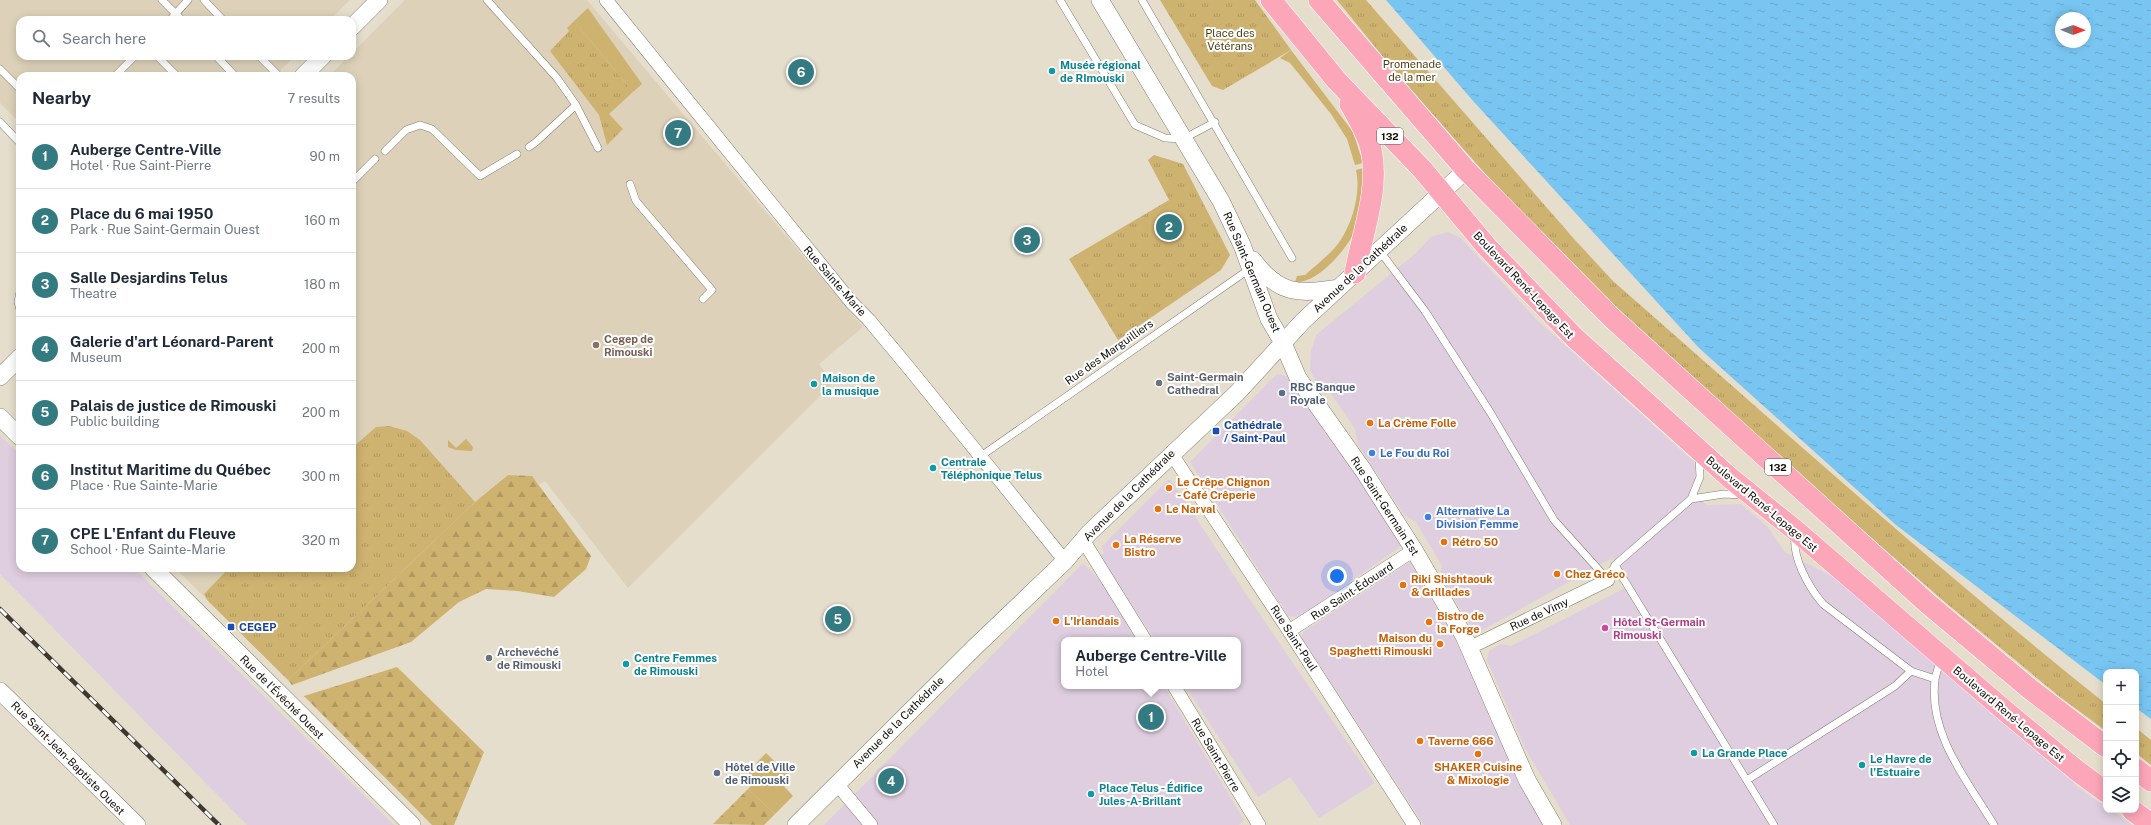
<!DOCTYPE html>
<meta charset="utf-8">
<style>
body{margin:0;font-family:"Public Sans",sans-serif;background:#f6f6f7;color:#1f2937}
.controls{position:absolute;right:12px;bottom:12px;display:grid;overflow:hidden;border-radius:8px;box-shadow:0 2px 10px #0003}
.controls button{width:36px;height:36px;display:grid;place-items:center;padding:0;border:0;border-bottom:1px solid #e0e1e3;background:#fff;color:#1f2937;font:20px sans-serif}
.compass{position:absolute;left:2055px;top:12px;width:36px;height:36px;border-radius:50%;background:#fff;box-shadow:0 2px 10px #0003;rotate:91deg}
.you{position:absolute;left:1337px;top:576px;width:14px;height:14px;margin:-10px;border:3px solid #fff;border-radius:50%;background:#1a73e8;box-shadow:0 0 0 6px #1a73e833}
.badge{display:grid;place-items:center;width:26px;height:26px;border-radius:50%;background:#337b81;color:#fff;font-size:13px;font-weight:700}
.pin{position:absolute;translate:-50% -50%;border:2px solid #fff;box-shadow:0 1px 4px #0006}
.popup{position:absolute;left:1061px;top:637px;width:180px;height:52px;box-sizing:border-box;display:grid;place-content:center;border-radius:8px;background:#fff;filter:drop-shadow(0 1px 3px #0005);font-size:13px;white-space:nowrap;color:#747a83}
.popup b{font-size:15px;color:#1f2937}
.popup::after{content:'';position:absolute;left:50%;top:100%;margin-left:-8px;border:8px solid transparent;border-top-color:#fff}
.list{margin:0;padding:0;list-style:none}
h2{display:flex;justify-content:space-between;align-items:center;height:52px;margin:0;padding:0 16px;font-size:17px}
h2 small{font-size:13px;font-weight:400;color:#747a83}
.list li{display:grid;grid-template-columns:26px 1fr auto;gap:12px;align-items:center;box-sizing:border-box;height:64px;padding:0 16px;border-top:1px solid #e0e1e3}
.list b{display:block;font-size:15px;white-space:nowrap}
.list p{margin:0;font-size:13px;white-space:nowrap;color:#747a83}
.list em{font-size:13px;font-style:normal;color:#747a83}
.icon{flex:none;width:22px;height:22px;fill:none;stroke:currentColor;stroke-width:2;stroke-linecap:round;stroke-linejoin:round}
.map{position:relative;flex:none;width:2151px;height:825px;overflow:hidden}
.search{position:absolute;background:#fff;box-shadow:0 2px 10px #0003;left:16px;top:16px;width:340px;height:44px;display:flex;align-items:center;gap:10px;box-sizing:border-box;padding:0 14px;border-radius:12px;color:#747a83;font-size:15px}
.panel{position:absolute;background:#fff;box-shadow:0 2px 10px #0003;left:16px;top:72px;width:340px;height:500px;border-radius:12px}
.map>svg:first-child{display:block}
.commercial{fill:#dfcee0}
.built{fill:#ddd2b9}
.grass{fill:#ceb270}
.forest{fill:url(#forest-firs)}
.park{fill:url(#park-tufts)}
.water{fill:url(#water-ripples);fill-rule:evenodd}
.lines{fill:none;stroke-linecap:round;stroke-linejoin:round}
.service-casing{stroke:#857e6e;stroke-width:8}
.minor-casing{stroke:#857e6e;stroke-width:14}
.tertiary-casing{stroke:#857e6e;stroke-width:18}
.primary-casing{stroke:#fff;stroke-width:22}
.service{stroke:#fff;stroke-width:7}
.minor{stroke:#fff;stroke-width:13}
.tertiary{stroke:#fff;stroke-width:17}
.primary{stroke:#fca6b9;stroke-width:21}
.rail-casing{stroke:#3d3930;stroke-width:4.5}
.rail{stroke:#fff;stroke-width:3;stroke-dasharray:9;stroke-linecap:butt}
.culture-dot{fill:#0f9aa8;stroke:#fff;stroke-width:1.5}
.education-dot{fill:#8d6e63;stroke:#fff;stroke-width:1.5}
.worship-dot{fill:#6b7280;stroke:#fff;stroke-width:1.5}
.service-dot{fill:#5c6f8a;stroke:#fff;stroke-width:1.5}
.food-dot{fill:#e8710a;stroke:#fff;stroke-width:1.5}
.transit-dot{fill:#1a4fb4;stroke:#fff;stroke-width:1.5}
.shop-dot{fill:#3f7fe0;stroke:#fff;stroke-width:1.5}
.hotel-dot{fill:#d1479c;stroke:#fff;stroke-width:1.5}
.labels{text-anchor:middle;dominant-baseline:central;stroke-width:4;stroke-linejoin:round;paint-order:stroke}
.shield{fill:#fff;stroke:#585651;stroke-width:1}
.shield-label{font-size:10px;font-weight:bold;fill:#100d07}
.park-label{font-size:11px;fill:#4d3d13;stroke:#fff}
.culture-label{font-size:11px;font-weight:bold;fill:#0d838f;stroke:#fff;text-anchor:start}
.street-label{font-size:11px;fill:#100d07;stroke:#fff}
.education-label{font-size:11px;font-weight:bold;fill:#785e54;stroke:#fff;text-anchor:start}
.worship-label{font-size:11px;font-weight:bold;fill:#5b616d;stroke:#fff;text-anchor:start}
.service-label{font-size:11px;font-weight:bold;fill:#4e5e75;stroke:#fff;text-anchor:start}
.food-label{font-size:11px;font-weight:bold;fill:#c56008;stroke:#fff;text-anchor:start}
.transit-label{font-size:11px;font-weight:bold;fill:#164399;stroke:#fff;text-anchor:start}
.shop-label{font-size:11px;font-weight:bold;fill:#366cbe;stroke:#fff;text-anchor:start}
.hotel-label{font-size:11px;font-weight:bold;fill:#b23c85;stroke:#fff;text-anchor:start}
</style>
<div class="map">
<svg width="2151" height="825" viewBox="0 0 2151 825">
<defs>
<pattern id="forest-firs" width="22" height="20" patternUnits="userSpaceOnUse"><rect width="22" height="20" fill="#ceb270"/><path d="M5 1l3.5 6h-7zM16 11l3.5 6h-7z" fill="#b09860"/></pattern>
<pattern id="park-tufts" width="24" height="20" patternUnits="userSpaceOnUse"><rect width="24" height="20" fill="#ceb270"/><path d="M3 7l-1-3M5 7V3M7 7l1-3M15 17l-1-3M17 17v-4M19 17l1-3" fill="none" stroke="#b09860"/></pattern>
<pattern id="water-ripples" width="26" height="14" patternUnits="userSpaceOnUse"><rect width="26" height="14" fill="#78c5f2"/><path d="M2 4q2-2 4 0t4 0M15 11q2-2 4 0t4 0" fill="none" stroke="#67a8ce"/></pattern>
</defs>
<rect width="100%" height="100%" fill="#e6decc"/>
<!-- commercial -->
<path class="commercial" d="M1448,232L1461,238L1537,320L1694,462L1696,478L1690,488L1707,505L1741,504L1767,526L1785,552L1835,578L2059,764L2076,786L2106,807V810H2111L2132,825H1570L1525,748L1487,660L1489,651L1501,644L1511,646L1625,588L1612,558L1481,631H1474L1440,577L1442,566L1416,522L1405,516L1358,445L1355,429L1330,392L1318,385L1310,370L1311,351L1316,335L1416,253L1431,237Z
M1277,374L1286,376L1293,384L1372,497L1401,546L1305,614L1297,617L1288,616L1190,462Z
M0,435L20,455V568H134L394,825H247L0,574Z
M1168,480H1171L1248,597L1375,783L1319,818L1290,777L1258,797L1185,686H1238V640H1155L1100,556L1104,553L1102,546Z
M1410,562L1466,659L1484,705L1516,773L1546,825H1424L1302,638L1303,632Z
M1083,563L1102,583L1136,640H1064V686H1164L1244,820L1239,825H824Z"/>
<!-- built -->
<path class="built" d="M0,0H350L330,20H20V56H295L275,76H20V123L0,103Z
M405,0H587L863,327L819,364L833,383L628,588L545,481L539,485L532,476L508,475L475,502L288,680L175,568H352V76H329L349,56H352V53Z"/>
<!-- grass -->
<path class="grass" d="M588,8L642,84L633,92L574,21Z
M1291,50L1353,132L1363,163L1355,165L1347,139L1331,114L1290,63L1280,58Z
M1364,168C1362,186 1362,204 1359,221C1354,242 1318,285 1295,282L1297,276L1305,275C1316,265 1331,254 1340,241C1353,221 1361,193 1356,170Z
M466,439L473,447L472,451L456,450L448,447V440L456,448Z
M766,753L788,774L780,782L793,796L775,814L748,789L756,781L748,772Z"/>
<!-- forest -->
<path class="forest" d="M508,475L532,476L591,556L586,569L554,597L517,591L486,589L459,602L411,642L292,685L288,680L475,502Z
M397,667L484,752L454,825H432L304,696Z
M748,789L775,814L764,825L713,824Z"/>
<!-- park -->
<path class="park" d="M1160,0H1255L1291,50L1223,90L1212,86Z
M1337,0H1366L1575,240L1613,281C1776,424 1937,569 2106,704V731L2060,697L1946,603L1704,392L1597,295L1511,203L1393,69Z
M574,21L633,92L609,114L623,129L607,145L599,115L550,51L569,31L567,28Z
M1154,155L1183,164L1230,255L1221,270L1118,340L1069,259L1169,200L1148,160Z
M389,426L407,431L420,440L475,502L288,680L208,601L204,594L229,568H352V448L376,427Z
M2136,728L2151,740V765L2136,753Z"/>
<!-- water -->
<path class="water" d="M1386,0H2151V719L2136,708V672H2106V685L1896,525L1699,348L1474,102ZM2061,18H2085V42H2061Z"/>
<g class="lines">
<defs>
<path id="service" d="M162,0L182,20
M204,0L223,20
M487,0L557,78L576,105L536,142L529,147
M1060,0L1135,125L1165,138L1183,139L1215,122
M1142,0L1292,258
M170,20L188,0
M157,56L177,76
M216,56L235,76
M259,56L279,76
M0,69L20,89
M115,76L135,56
M576,105L598,148
M0,122L20,143
M385,151L406,130L420,125L432,129L480,176L517,154
M352,182L375,159
M630,184L636,201L712,290L703,299
M1379,250L1425,311L1490,412L1554,520L1608,580L1615,565L1691,499L1700,477L1699,457
M20,292L18,302L20,310
M981,456L1251,268
M1691,499L1724,494L1742,495
M1795,534C1792,558 1808,586 1823,604L1911,671L1935,679
M1615,565L1774,825
M1941,659C1939,666 1936,673 1935,680C1928,734 1968,782 1994,825
M1747,780L1895,686L1911,671"/>
<path id="minor" d="M606,0L852,303L869,320L913,373L1065,561
M1171,453L1289,631L1414,825
M1083,540L1145,640
M1289,631L1414,550
M1469,648L1608,580
M1174,686L1259,825
M837,784L871,825"/>
<path id="tertiary" d="M1100,0L1221,201L1242,245L1269,319L1283,343L1298,378L1363,470L1414,550L1464,636L1527,780L1553,825
M352,27L379,0
M303,76L323,56
M1253,260C1278,294 1298,295 1338,288
M0,377L20,357
M0,417L20,437
M153,568L412,825
M0,691L137,825
M796,825L976,646L1065,561L1089,533L1237,393L1303,321L1466,170"/>
<path id="primary" d="M1271,0L1337,81L1422,169L1487,247L1575,338L1729,477L1795,530L2004,710L2075,769L2106,792
M1319,0L1466,170L1612,318L1927,603L2030,689L2106,747
M1350,104C1358,118 1367,133 1371,149C1380,190 1362,233 1355,273
M2136,769L2151,781
M2132,810L2151,824"/>
</defs>
<!-- service casing -->
<use href="#service" class="service-casing"/>
<!-- minor casing -->
<use href="#minor" class="minor-casing"/>
<!-- tertiary casing -->
<use href="#tertiary" class="tertiary-casing"/>
<!-- primary casing -->
<use href="#primary" class="primary-casing"/>
<!-- service -->
<use href="#service" class="service"/>
<!-- minor -->
<use href="#minor" class="minor"/>
<!-- tertiary -->
<use href="#tertiary" class="tertiary"/>
<!-- primary -->
<use href="#primary" class="primary"/>
<defs>
<path id="rail" d="M0,609L219,825"/>
</defs>
<!-- rail casing -->
<use href="#rail" class="rail-casing"/>
<!-- rail -->
<use href="#rail" class="rail"/>
</g>
<!-- markers -->
<g class="culture-dot">
<circle cx="1052" cy="71" r="4"/>
<circle cx="814" cy="384" r="4"/>
<circle cx="933" cy="468" r="4"/>
<circle cx="626" cy="664" r="4"/>
<circle cx="1694" cy="753" r="4"/>
<circle cx="1862" cy="765" r="4"/>
<circle cx="1091" cy="794" r="4"/>
</g>
<circle class="education-dot" cx="596" cy="345" r="4"/>
<g class="worship-dot">
<circle cx="1159" cy="383" r="4"/>
<circle cx="489" cy="658" r="4"/>
</g>
<g class="service-dot">
<circle cx="1282" cy="393" r="4"/>
<circle cx="717" cy="773" r="4"/>
</g>
<g class="food-dot">
<circle cx="1370" cy="423" r="4"/>
<circle cx="1169" cy="488" r="4"/>
<circle cx="1158" cy="509" r="4"/>
<circle cx="1444" cy="542" r="4"/>
<circle cx="1116" cy="545" r="4"/>
<circle cx="1557" cy="574" r="4"/>
<circle cx="1403" cy="585" r="4"/>
<circle cx="1056" cy="621" r="4"/>
<circle cx="1429" cy="622" r="4"/>
<circle cx="1440" cy="644" r="4"/>
<circle cx="1420" cy="741" r="4"/>
<circle cx="1478" cy="754" r="4"/>
</g>
<g class="transit-dot">
<rect x="1212" y="427" width="8" height="8" rx="2"/>
<rect x="227" y="623" width="8" height="8" rx="2"/>
</g>
<g class="shop-dot">
<circle cx="1372" cy="453" r="4"/>
<circle cx="1428" cy="517" r="4"/>
</g>
<circle class="hotel-dot" cx="1605" cy="628" r="4"/>
<g class="labels">
<!-- shield labels -->
<g class="shield">
<rect x="1377" y="128" width="26" height="16" rx="3"/>
<rect x="1765" y="459" width="26" height="16" rx="3"/>
</g>
<g class="shield-label">
<text x="1390" y="136">132</text>
<text x="1778" y="467">132</text>
</g>
<!-- park labels -->
<g class="park-label">
<text x="1230" y="33">Place des<tspan x="1230" dy="13">Vétérans</tspan></text>
<text x="1412" y="64">Promenade<tspan x="1412" dy="13">de la mer</tspan></text>
</g>
<!-- culture labels -->
<g class="culture-label">
<text x="1060" y="65">Musée régional<tspan x="1060" dy="13">de RImouski</tspan></text>
<text x="822" y="378">Maison de<tspan x="822" dy="13">la musique</tspan></text>
<text x="941" y="462">Centrale<tspan x="941" dy="13">Téléphonique Telus</tspan></text>
<text x="634" y="658">Centre Femmes<tspan x="634" dy="13">de Rimouski</tspan></text>
<text x="1702" y="753">La Grande Place</text>
<text x="1870" y="759">Le Havre de<tspan x="1870" dy="13">l'Estuaire</tspan></text>
<text x="1099" y="788">Place Telus - Édifice<tspan x="1099" dy="13">Jules-A-Brillant</tspan></text>
</g>
<!-- street labels -->
<g class="street-label">
<text transform="translate(1360 268) rotate(-43)">Avenue de la Cathédrale</text>
<text transform="translate(1252 272) rotate(67)">Rue Saint-Germain Ouest</text>
<text transform="translate(835 281) rotate(49)">Rue Sainte-Marie</text>
<text transform="translate(1524 285) rotate(47)">Boulevard René-Lepage Est</text>
<text transform="translate(1109 352) rotate(-35)">Rue des Marguilliers</text>
<text transform="translate(1129 495) rotate(-45)">Avenue de la Cathédrale</text>
<text transform="translate(1762 504) rotate(40)">Boulevard René-Lepage Est</text>
<text transform="translate(1385 506) rotate(57)">Rue Saint-Germain Est</text>
<text transform="translate(1352 591) rotate(-33)">Rue Saint-Édouard</text>
<text transform="translate(1539 614) rotate(-25)">Rue de Vimy</text>
<text transform="translate(1294 638) rotate(57)">Rue Saint-Paul</text>
<text transform="translate(282 697) rotate(45)">Rue de l'Évêché Ouest</text>
<text transform="translate(2009 714) rotate(40)">Boulevard René-Lepage Est</text>
<text transform="translate(898 722) rotate(-45)">Avenue de la Cathédrale</text>
<text transform="translate(1216 755) rotate(59)">Rue Saint-Pierre</text>
<text transform="translate(68 758) rotate(45)">Rue Saint-Jean-Baptiste Ouest</text>
</g>
<!-- education labels -->
<g class="education-label">
<text x="604" y="339">Cegep de<tspan x="604" dy="13">Rimouski</tspan></text>
</g>
<!-- worship labels -->
<g class="worship-label">
<text x="1167" y="377">Saint-Germain<tspan x="1167" dy="13">Cathedral</tspan></text>
<text x="497" y="652">Archevéché<tspan x="497" dy="13">de Rimouski</tspan></text>
</g>
<!-- service labels -->
<g class="service-label">
<text x="1290" y="387">RBC Banque<tspan x="1290" dy="13">Royale</tspan></text>
<text x="725" y="767">Hôtel de Ville<tspan x="725" dy="13">de Rimouski</tspan></text>
</g>
<!-- food labels -->
<g class="food-label">
<text x="1378" y="423">La Crème Folle</text>
<text x="1177" y="482">Le Crêpe Chignon<tspan x="1177" dy="13">- Café Crêperie</tspan></text>
<text x="1166" y="509">Le Narval</text>
<text x="1124" y="539">La Réserve<tspan x="1124" dy="13">Bistro</tspan></text>
<text x="1452" y="542">Rétro 50</text>
<text x="1565" y="574">Chez Gréco</text>
<text x="1411" y="579">Riki Shishtaouk<tspan x="1411" dy="13">&amp; Grillades</tspan></text>
<text x="1437" y="616">Bistro de<tspan x="1437" dy="13">la Forge</tspan></text>
<text x="1064" y="621">L'Irlandais</text>
<text x="1432" y="638" text-anchor="end">Maison du<tspan x="1432" dy="13">Spaghetti Rimouski</tspan></text>
<text x="1428" y="741">Taverne 666</text>
<text x="1478" y="767" text-anchor="middle">SHAKER Cuisine<tspan x="1478" dy="13">&amp; Mixologie</tspan></text>
</g>
<!-- transit labels -->
<g class="transit-label">
<text x="1224" y="425">Cathédrale<tspan x="1224" dy="13">/ Saint-Paul</tspan></text>
<text x="239" y="627">CEGEP</text>
</g>
<!-- shop labels -->
<g class="shop-label">
<text x="1380" y="453">Le Fou du Roi</text>
<text x="1436" y="511">Alternative La<tspan x="1436" dy="13">Division Femme</tspan></text>
</g>
<!-- hotel labels -->
<g class="hotel-label">
<text x="1613" y="622">Hôtel St-Germain<tspan x="1613" dy="13">Rimouski</tspan></text>
</g>
</g>
</svg>
<div class="controls">
<button>+</button>
<button>−</button>
<button><svg class="icon" aria-label="locate" viewBox="0 0 24 24"><circle cx="12" cy="12" r="6"/><path d="M12 2v4M12 18v4M2 12h4M18 12h4"/></svg></button>
<button><svg class="icon" aria-label="layers" viewBox="0 0 24 24"><path d="M12 4l9 5-9 5-9-5zM3 14l9 5 9-5"/></svg></button>
</div>
<svg class="compass" viewBox="-18 -18 36 36"><path d="M0-13l5 13h-10z" fill="#e53935"/><path d="M0 13l5-13h-10z" fill="#747a83"/></svg>
<div class="you"></div>
<div class="pin badge" style="left:1151px;top:717px">1</div>
<div class="popup"><b>Auberge Centre-Ville</b>Hotel</div>
<div class="pin badge" style="left:1169px;top:227px">2</div>
<div class="pin badge" style="left:1027px;top:240px">3</div>
<div class="pin badge" style="left:891px;top:781px">4</div>
<div class="pin badge" style="left:838px;top:619px">5</div>
<div class="pin badge" style="left:801px;top:72px">6</div>
<div class="pin badge" style="left:678px;top:133px">7</div>
<div class="search"><svg class="icon" aria-label="search" viewBox="0 0 24 24"><circle cx="10" cy="10" r="6"/><path d="M15 15l6 6"/></svg>Search here</div>
<section class="panel">
<h2>Nearby<small>7 results</small></h2>
<ul class="list">
<li><span class="badge">1</span><div><b>Auberge Centre-Ville</b><p>Hotel · Rue Saint-Pierre</p></div><em>90 m</em></li>
<li><span class="badge">2</span><div><b>Place du 6 mai 1950</b><p>Park · Rue Saint-Germain Ouest</p></div><em>160 m</em></li>
<li><span class="badge">3</span><div><b>Salle Desjardins Telus</b><p>Theatre</p></div><em>180 m</em></li>
<li><span class="badge">4</span><div><b>Galerie d'art Léonard-Parent</b><p>Museum</p></div><em>200 m</em></li>
<li><span class="badge">5</span><div><b>Palais de justice de Rimouski</b><p>Public building</p></div><em>200 m</em></li>
<li><span class="badge">6</span><div><b>Institut Maritime du Québec</b><p>Place · Rue Sainte-Marie</p></div><em>300 m</em></li>
<li><span class="badge">7</span><div><b>CPE L'Enfant du Fleuve</b><p>School · Rue Sainte-Marie</p></div><em>320 m</em></li>
</ul>
</section>
</div>
